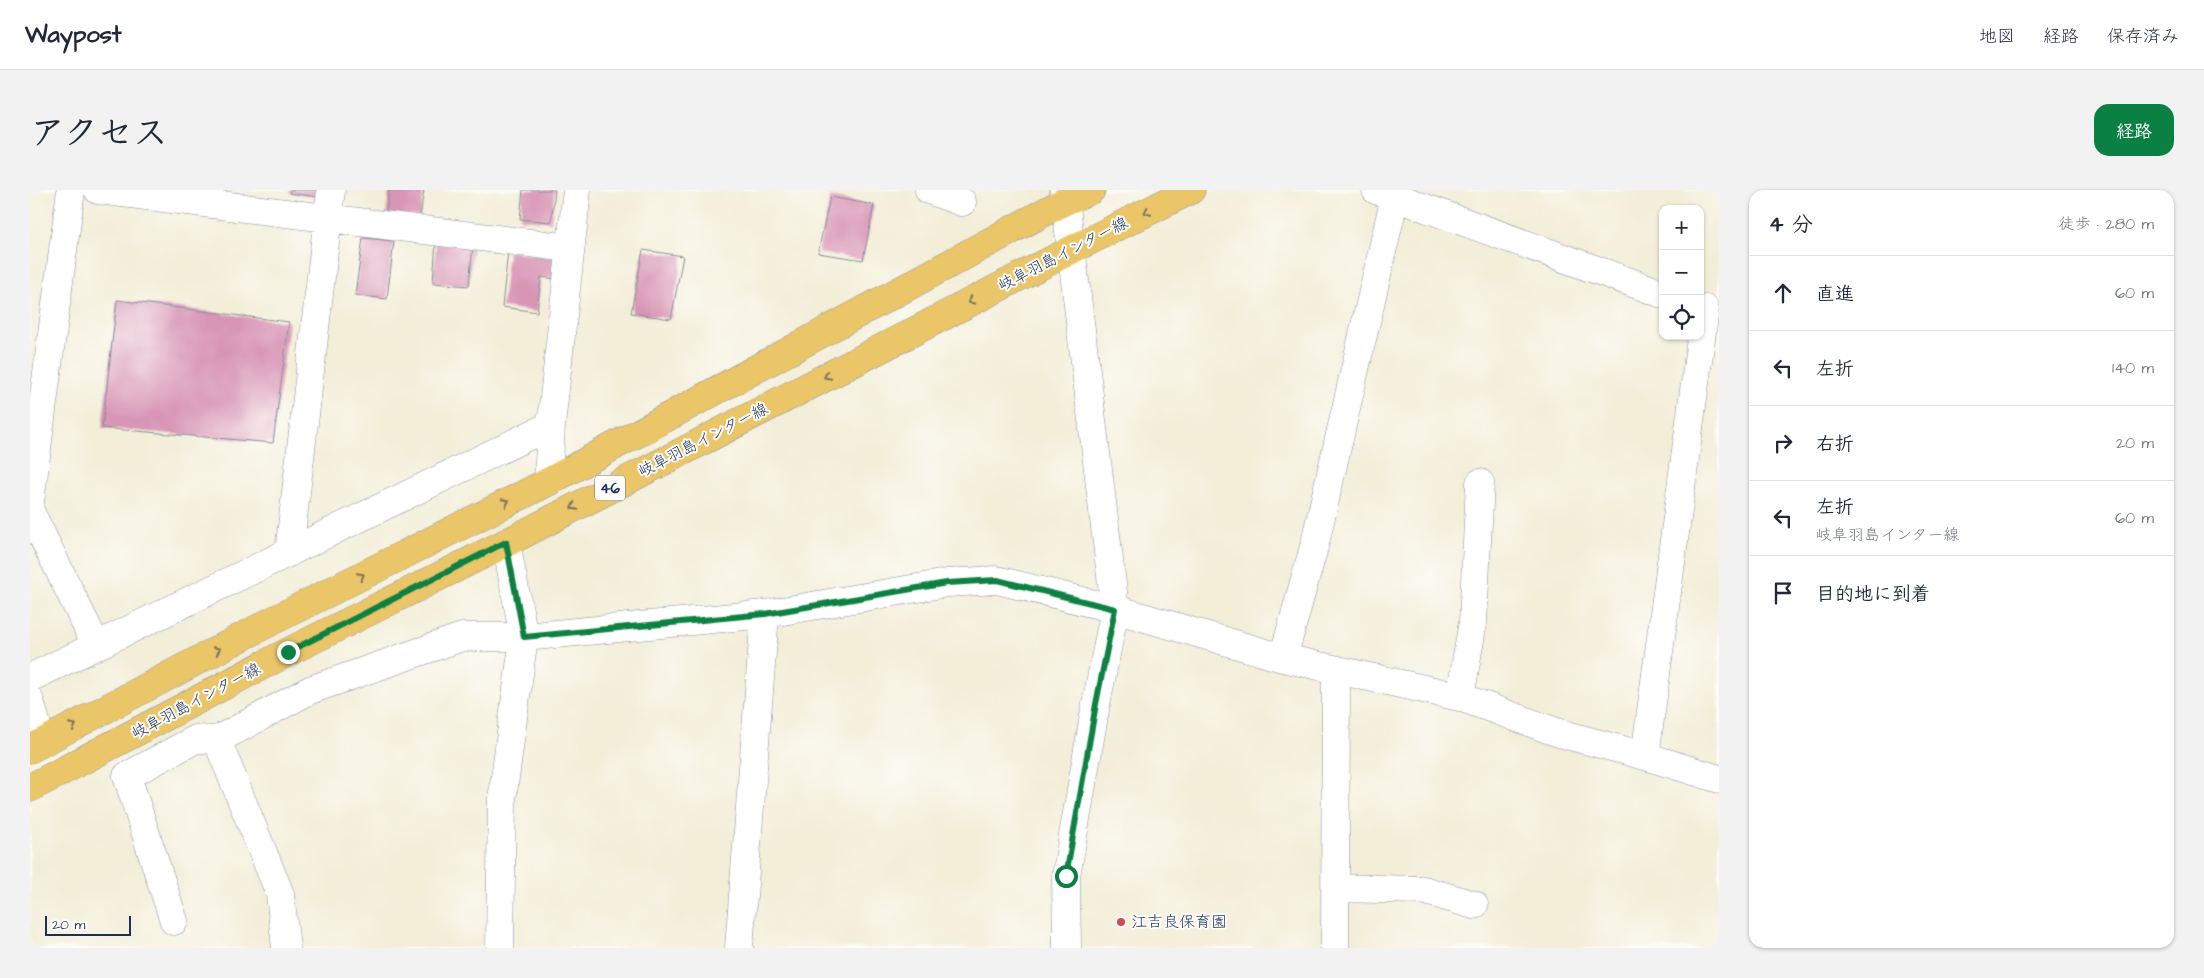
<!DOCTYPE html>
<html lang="ja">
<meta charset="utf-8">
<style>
body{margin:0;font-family:"Architects Daughter","Klee One",sans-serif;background:#f2f2f3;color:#1f2937}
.controls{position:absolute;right:15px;top:15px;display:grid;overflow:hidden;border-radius:10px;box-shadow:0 1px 4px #0004}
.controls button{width:45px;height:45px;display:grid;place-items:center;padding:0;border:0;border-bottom:1px solid #e0e1e3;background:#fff;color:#1f2937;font:25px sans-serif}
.scale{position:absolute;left:15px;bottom:12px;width:86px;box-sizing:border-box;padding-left:5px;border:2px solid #1b2f5e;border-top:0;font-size:14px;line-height:18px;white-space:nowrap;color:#1b2f5e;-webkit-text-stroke:4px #fdfcf7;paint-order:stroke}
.stop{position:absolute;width:15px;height:15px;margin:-11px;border:4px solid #0b8043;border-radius:50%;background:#fff}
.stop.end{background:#0b8043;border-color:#fff;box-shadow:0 1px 5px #0008}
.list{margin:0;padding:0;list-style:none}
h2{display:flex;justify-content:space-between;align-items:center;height:65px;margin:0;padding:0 20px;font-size:21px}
h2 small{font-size:16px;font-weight:400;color:#747a83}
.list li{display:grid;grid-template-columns:32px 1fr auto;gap:15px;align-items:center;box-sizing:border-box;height:75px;padding:0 20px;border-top:1px solid #e0e1e3}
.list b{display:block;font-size:19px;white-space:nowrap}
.list p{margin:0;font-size:16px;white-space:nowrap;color:#747a83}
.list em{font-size:16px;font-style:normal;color:#747a83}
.icon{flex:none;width:28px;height:28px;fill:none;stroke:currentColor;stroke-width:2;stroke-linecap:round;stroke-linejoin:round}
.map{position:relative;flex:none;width:1689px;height:758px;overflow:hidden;border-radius:15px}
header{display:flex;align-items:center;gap:30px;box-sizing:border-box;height:70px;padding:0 25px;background:#fff;border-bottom:1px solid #e0e1e3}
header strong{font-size:24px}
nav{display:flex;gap:28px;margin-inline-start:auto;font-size:18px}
.intro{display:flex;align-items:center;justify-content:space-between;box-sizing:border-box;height:120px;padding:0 30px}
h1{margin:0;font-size:35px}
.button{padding:12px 22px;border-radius:15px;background:#0b8043;color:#fff;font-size:18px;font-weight:700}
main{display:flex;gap:30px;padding:0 30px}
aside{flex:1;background:#fff;border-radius:15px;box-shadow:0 1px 4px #0004}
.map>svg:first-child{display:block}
.building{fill:#d895b6}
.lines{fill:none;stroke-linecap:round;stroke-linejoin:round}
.street-casing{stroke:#878e9b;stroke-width:29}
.primary-casing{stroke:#878e9b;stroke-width:29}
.street{stroke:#fff;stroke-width:28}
.primary{stroke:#ebc669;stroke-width:28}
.oneway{stroke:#797363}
.route{stroke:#0b8043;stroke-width:6}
.poi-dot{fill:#d1495b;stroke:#fdfcf7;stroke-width:2}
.labels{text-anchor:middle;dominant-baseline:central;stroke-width:4;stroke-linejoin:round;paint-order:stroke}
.shield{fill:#fdfcf7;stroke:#5f6c8c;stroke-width:1}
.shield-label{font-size:15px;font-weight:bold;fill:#1b2f5e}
.street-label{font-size:16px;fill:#1b2f5e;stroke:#fdfcf7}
.poi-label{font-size:16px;fill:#1b2f5e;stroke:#fdfcf7;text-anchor:start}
</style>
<header>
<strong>Waypost</strong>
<nav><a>地図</a><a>経路</a><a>保存済み</a></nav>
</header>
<div class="intro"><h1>アクセス</h1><a class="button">経路</a></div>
<main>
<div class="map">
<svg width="1689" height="758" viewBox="0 0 1689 758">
<rect width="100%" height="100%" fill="#fdfcf7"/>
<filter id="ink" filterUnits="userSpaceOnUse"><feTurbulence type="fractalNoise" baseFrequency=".02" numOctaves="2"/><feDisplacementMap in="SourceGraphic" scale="10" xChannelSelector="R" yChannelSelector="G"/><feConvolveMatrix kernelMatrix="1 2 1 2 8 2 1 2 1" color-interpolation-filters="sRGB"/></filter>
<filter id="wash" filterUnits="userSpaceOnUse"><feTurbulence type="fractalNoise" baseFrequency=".0096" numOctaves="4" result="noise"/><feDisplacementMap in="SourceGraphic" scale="20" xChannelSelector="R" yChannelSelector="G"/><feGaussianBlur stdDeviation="1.12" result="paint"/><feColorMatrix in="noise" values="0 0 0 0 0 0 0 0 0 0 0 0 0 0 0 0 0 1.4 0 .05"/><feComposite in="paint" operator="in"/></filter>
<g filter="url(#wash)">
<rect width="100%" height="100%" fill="#f3eed8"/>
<g id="blocks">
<!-- building -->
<path class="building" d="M260,0H289V7L259,3Z
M359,0H394L390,26L356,24Z
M493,0H525L521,32L490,29Z
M800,7L844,15L833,70L788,63Z
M333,48L364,51L357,109L325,105Z
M406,51L443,55L439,96L403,93Z
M613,60L653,66L641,129L601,123Z
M478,61L527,68L526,89L511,87L507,122L472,117Z
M87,110L259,132L243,253L72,238Z"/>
</g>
</g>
<g filter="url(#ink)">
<use href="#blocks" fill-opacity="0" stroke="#878e9b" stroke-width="1"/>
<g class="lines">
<defs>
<path id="street" d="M68,0L540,58
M899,0L932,12
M1034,0L1085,419L1066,514L1036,686L1037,758
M1346,0L1633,104
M518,292L521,235L547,0
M0,312L41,0
M0,321L66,455
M259,363L301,0
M1253,468L1284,357L1365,6
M0,488L521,235
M1430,507L1443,432L1450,293
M0,511L12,553
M1615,566L1675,119
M1305,698L1393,700L1444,715
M144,731L97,586L166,549L187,550
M256,758L250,704L187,550L280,500L432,447H494L735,424L917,393L967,390L1085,419L1253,468L1430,507L1529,543L1615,566L1689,589
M470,758L472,610L494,447L476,353
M709,758L735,424
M1305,758L1306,481"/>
<path id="primary" d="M0,559L242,431L518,292L1035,11L1061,0
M0,598L258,462L476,353L1041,60L1161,0"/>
</defs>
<!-- street casing -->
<use href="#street" class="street-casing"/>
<!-- primary casing -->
<use href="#primary" class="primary-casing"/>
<!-- street -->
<use href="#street" class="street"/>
<!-- primary -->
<use href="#primary" class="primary"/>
</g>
<!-- one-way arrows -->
<defs><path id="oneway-chevron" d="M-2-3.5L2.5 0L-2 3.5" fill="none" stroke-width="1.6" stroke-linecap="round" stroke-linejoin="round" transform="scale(1.25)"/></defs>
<g class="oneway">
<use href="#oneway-chevron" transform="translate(1117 22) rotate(154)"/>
<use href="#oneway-chevron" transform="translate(941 111) rotate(153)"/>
<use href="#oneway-chevron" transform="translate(797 186) rotate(153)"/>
<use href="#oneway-chevron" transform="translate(476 312) rotate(-27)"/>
<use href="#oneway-chevron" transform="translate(544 317) rotate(153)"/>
<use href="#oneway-chevron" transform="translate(331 386) rotate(-27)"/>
<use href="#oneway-chevron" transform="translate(187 460) rotate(-28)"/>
<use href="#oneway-chevron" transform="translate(43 536) rotate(-28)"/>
</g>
</g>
<g class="lines" filter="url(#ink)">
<!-- route -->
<path class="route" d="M258,462L476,352L494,447L735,424L917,393L967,390L1085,419L1066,514L1036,686"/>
</g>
<!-- markers -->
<circle class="poi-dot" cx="1091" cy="732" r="5"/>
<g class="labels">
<!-- shield labels -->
<rect class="shield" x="565" y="285.5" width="30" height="25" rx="4"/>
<g class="shield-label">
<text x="580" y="298">46</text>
</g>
<!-- street labels -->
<g class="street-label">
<text transform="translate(1033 64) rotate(-27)">岐阜羽島インター線</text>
<text transform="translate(673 250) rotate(-27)">岐阜羽島インター線</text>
<text transform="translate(166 511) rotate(-28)">岐阜羽島インター線</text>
</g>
<!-- poi labels -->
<g class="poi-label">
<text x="1101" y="732">江吉良保育園</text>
</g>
</g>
</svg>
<div class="controls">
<button>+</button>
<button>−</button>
<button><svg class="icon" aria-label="locate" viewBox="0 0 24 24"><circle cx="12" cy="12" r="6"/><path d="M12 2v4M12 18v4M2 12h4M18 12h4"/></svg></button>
</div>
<div class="scale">20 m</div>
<div class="stop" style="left:1036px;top:686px"></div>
<div class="stop end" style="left:258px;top:462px"></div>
</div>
<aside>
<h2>4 分<small>徒歩 · 280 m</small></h2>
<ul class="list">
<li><svg class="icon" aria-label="ahead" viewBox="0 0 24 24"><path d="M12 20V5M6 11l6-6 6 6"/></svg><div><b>直進</b></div><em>60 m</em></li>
<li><svg class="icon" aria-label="left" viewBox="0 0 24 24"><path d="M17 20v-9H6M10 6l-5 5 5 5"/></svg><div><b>左折</b></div><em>140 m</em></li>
<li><svg class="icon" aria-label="right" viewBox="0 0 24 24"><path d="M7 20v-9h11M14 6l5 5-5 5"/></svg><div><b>右折</b></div><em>20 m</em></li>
<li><svg class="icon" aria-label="left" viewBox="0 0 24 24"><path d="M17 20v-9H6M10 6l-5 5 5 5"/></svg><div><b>左折</b><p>岐阜羽島インター線</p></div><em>60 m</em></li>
<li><svg class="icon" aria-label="arrive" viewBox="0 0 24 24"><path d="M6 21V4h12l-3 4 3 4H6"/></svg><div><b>目的地に到着</b></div></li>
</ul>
</aside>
</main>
